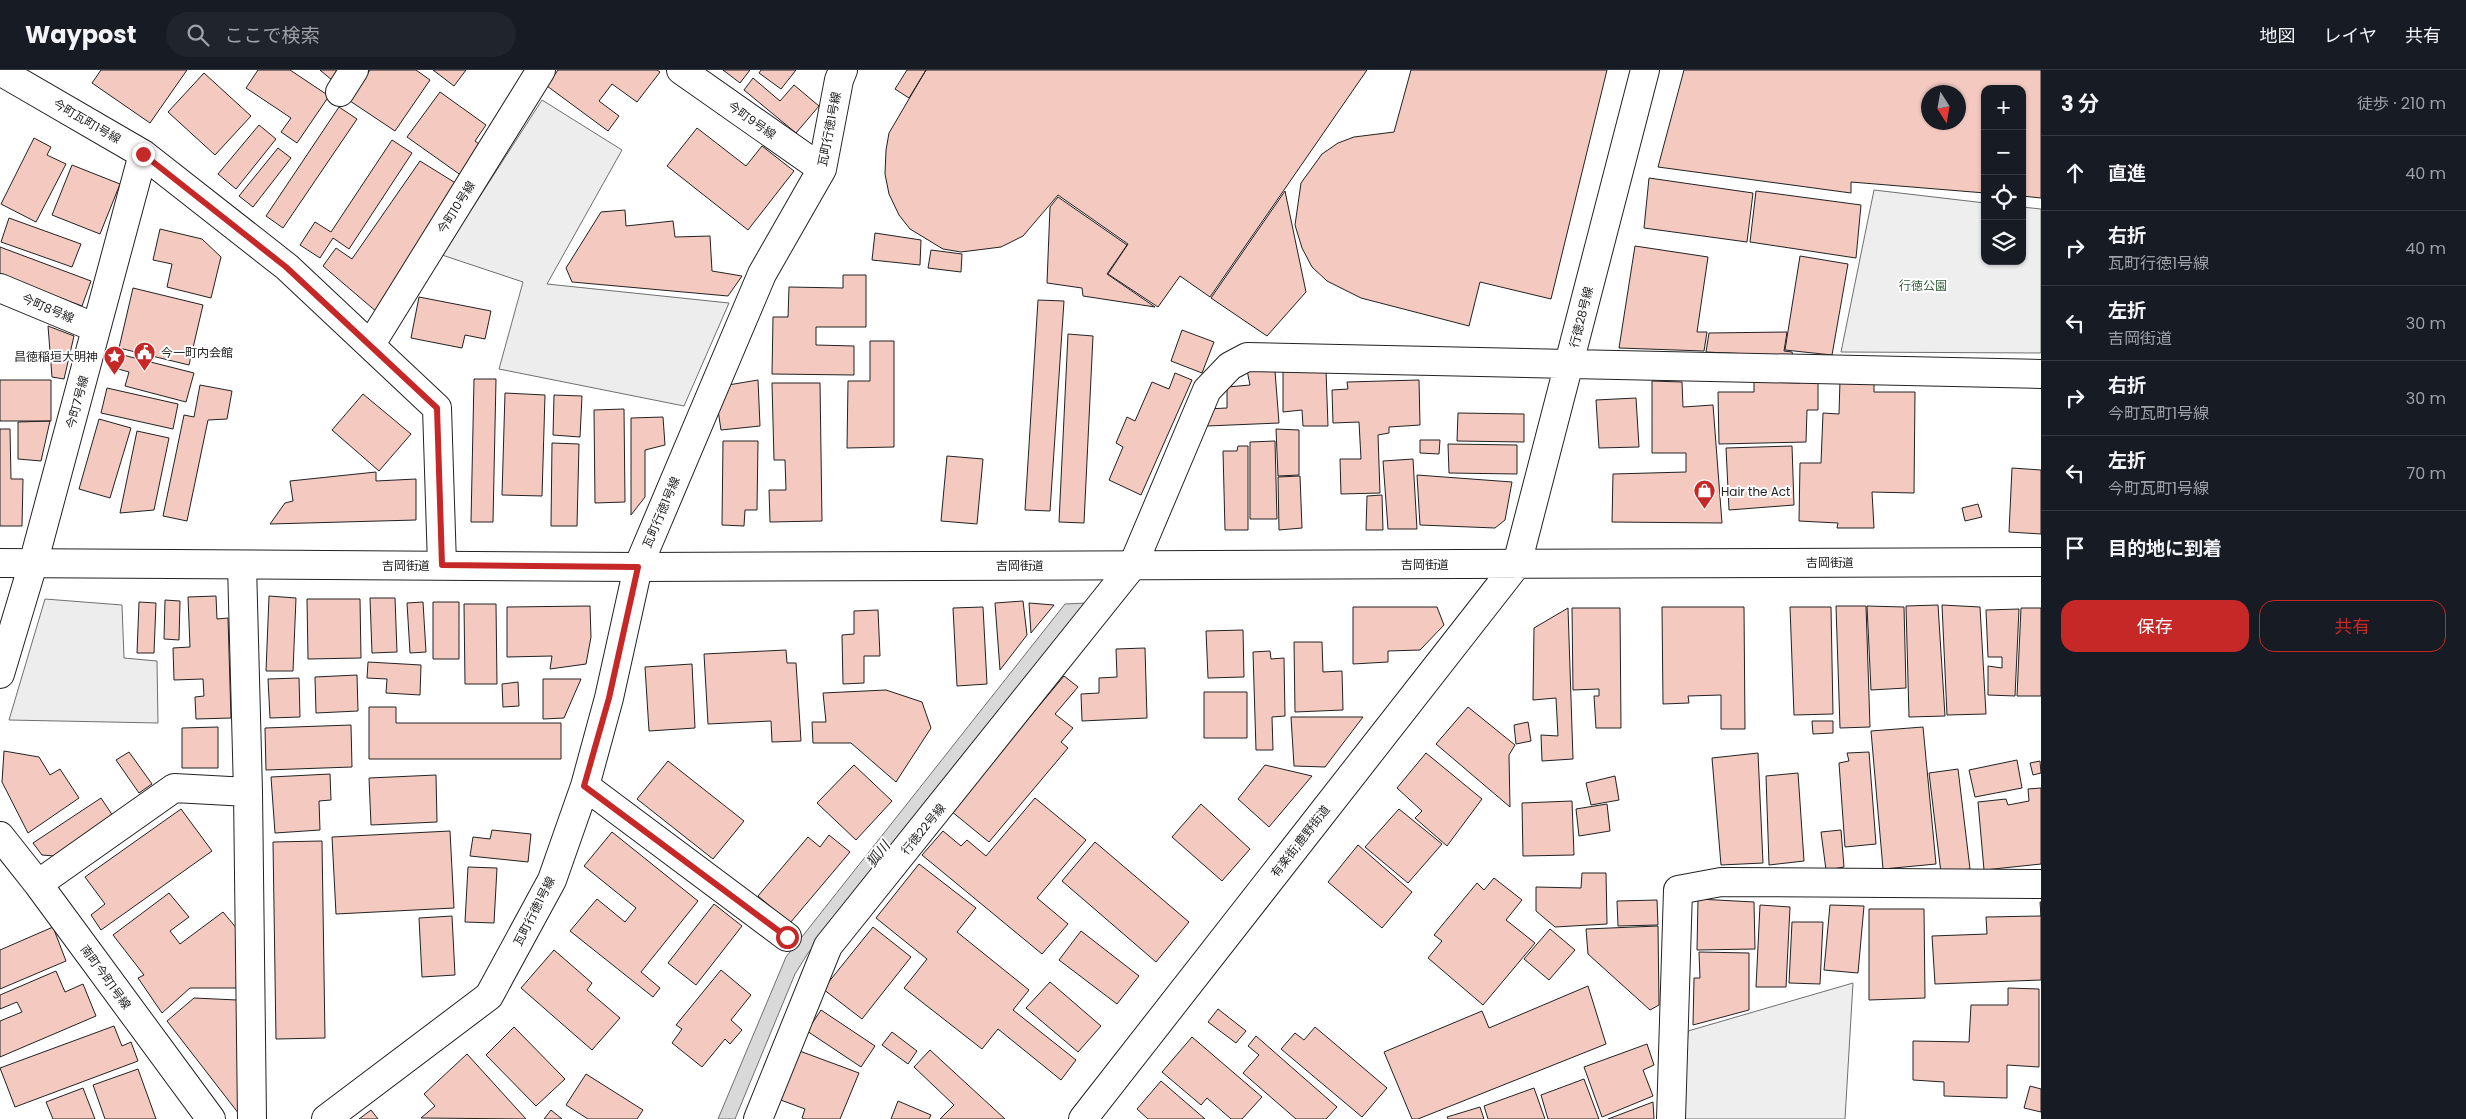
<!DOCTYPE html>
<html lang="ja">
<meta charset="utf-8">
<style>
body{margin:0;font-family:Poppins,"Noto Sans JP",sans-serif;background:#20242c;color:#f1f3f6}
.controls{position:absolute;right:15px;top:15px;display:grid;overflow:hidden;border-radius:10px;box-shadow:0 1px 4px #0004}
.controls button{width:45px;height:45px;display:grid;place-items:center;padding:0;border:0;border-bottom:1px solid #363941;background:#171b24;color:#f1f3f6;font:25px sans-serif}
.compass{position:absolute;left:1921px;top:15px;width:45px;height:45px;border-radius:50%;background:#171b24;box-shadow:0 1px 4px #0004;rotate:169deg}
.stop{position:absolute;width:15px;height:15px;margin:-11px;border:4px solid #c62828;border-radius:50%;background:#fff}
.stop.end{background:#c62828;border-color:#fff;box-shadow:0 1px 5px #0008}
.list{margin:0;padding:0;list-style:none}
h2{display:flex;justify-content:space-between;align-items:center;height:65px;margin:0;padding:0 20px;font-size:21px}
h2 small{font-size:16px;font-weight:400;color:#9ea1a6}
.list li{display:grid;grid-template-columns:32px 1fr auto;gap:15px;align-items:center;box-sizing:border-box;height:75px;padding:0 20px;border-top:1px solid #363941}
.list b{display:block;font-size:19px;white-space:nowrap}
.list p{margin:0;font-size:16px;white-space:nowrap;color:#9ea1a6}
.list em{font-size:16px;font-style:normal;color:#9ea1a6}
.actions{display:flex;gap:10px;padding:15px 20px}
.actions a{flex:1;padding:11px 0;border:1px solid #c62828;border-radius:15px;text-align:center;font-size:18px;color:#c62828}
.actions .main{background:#c62828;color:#fff}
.icon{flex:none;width:28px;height:28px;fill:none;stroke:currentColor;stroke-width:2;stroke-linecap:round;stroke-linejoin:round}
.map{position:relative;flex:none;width:2041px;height:1049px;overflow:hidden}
header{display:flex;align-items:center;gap:30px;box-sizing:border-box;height:70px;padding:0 25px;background:#171b24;border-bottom:1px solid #363941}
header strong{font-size:24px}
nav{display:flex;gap:28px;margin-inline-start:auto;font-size:18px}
.search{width:350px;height:45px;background:#20242c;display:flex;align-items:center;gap:12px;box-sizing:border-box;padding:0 18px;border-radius:28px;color:#9ea1a6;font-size:19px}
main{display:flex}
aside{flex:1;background:#171b24}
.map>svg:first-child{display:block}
.green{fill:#eee;stroke:#6f6f6f}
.parking{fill:#ededed;stroke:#6f6f6f}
.water{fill:#d9d9d9;stroke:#6f6f6f}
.building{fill:#f3c9c0;stroke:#222;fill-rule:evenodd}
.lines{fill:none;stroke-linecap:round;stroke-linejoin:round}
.minor-casing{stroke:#222;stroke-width:30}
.tertiary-casing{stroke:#222;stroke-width:30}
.minor{stroke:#fff;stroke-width:28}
.tertiary{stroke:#fff;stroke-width:28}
.route{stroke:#c62828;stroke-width:6}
.labels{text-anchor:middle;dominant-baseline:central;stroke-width:4;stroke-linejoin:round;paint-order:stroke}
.street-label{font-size:12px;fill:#222;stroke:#fff}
.park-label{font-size:12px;fill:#2f5e38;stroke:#fff}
.poi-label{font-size:12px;fill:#222;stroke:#fff;text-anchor:start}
.water-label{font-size:14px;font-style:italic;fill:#222;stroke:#fff}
</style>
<header>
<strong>Waypost</strong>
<div class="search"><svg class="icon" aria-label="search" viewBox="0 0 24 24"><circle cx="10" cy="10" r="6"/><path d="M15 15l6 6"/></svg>ここで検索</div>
<nav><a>地図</a><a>レイヤ</a><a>共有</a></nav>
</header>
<main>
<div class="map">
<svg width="2041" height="1049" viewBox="0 0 2041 1049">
<rect width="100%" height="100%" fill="#fff"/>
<!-- green -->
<path class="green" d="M1874,120L1985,133V191H2022V137L2041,139V283L1841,282Z
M1853,913L1845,1049H1683L1688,961Z"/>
<!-- parking -->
<path class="parking" d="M542,30L622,80L547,214L729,233L684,336L499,299L523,212L442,185Z
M45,529L122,535L124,588L157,591L158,653L9,650Z"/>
<!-- water -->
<path class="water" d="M1087,533L808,883L795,904L735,1049H718L786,887L1065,534Z"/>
<!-- building -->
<path class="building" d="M101,0H187L150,53L92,13Z
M258,0H290L329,26L297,73L281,62L291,48L246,18Z
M320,0H342L333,11Z
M370,0H416L430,10L395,61L350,31Z
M433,0H466L454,16Z
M558,0H657L660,2L637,32L612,14L599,31L619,46L608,61L547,16Z
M723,0H750L740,13Z
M761,0H796L781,19L759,3Z
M907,0H926L909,28L895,19Z
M926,0H1367L1210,227L1180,206L1158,237L1108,204L1128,174L1058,125L1023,166L1001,177L961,182L943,179L910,159L899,145L889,124L885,104L886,80L889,63Z
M1411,0H1607L1551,229L1480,212L1469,256L1361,228L1327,211L1312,197L1302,178L1295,155L1301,113L1322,84L1338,73L1354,67L1394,62Z
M1684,0H2041V128L2022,126V19H1985V123L1851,112V123L1658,97ZM1928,22H1958V52H1928Z
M204,3L251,46L215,85L168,42Z
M753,8L780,31L794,15L819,36L796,63L744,20Z
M440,22L486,55L475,71L483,77L462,106L407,67Z
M339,37L357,49L283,158L266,146Z
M259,55L276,69L236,119L218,104Z
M697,58L746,96L762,76L794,101L748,160L667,96Z
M34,68L51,77L47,85L66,94L36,152L1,134Z
M392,70L412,83L349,179L333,168L320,188L300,175L315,152L331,162Z
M278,78L291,88L253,137L239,126Z
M420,91L462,117L378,243L323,196L336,178L352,189Z
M72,95L120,114L100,164L52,145Z
M1649,108L1753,123L1747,172L1644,158Z
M1285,121L1306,222L1267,266L1211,228Z
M1756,121L1861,135L1856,188L1750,172Z
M1058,127L1127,175L1107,204L1155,237L1083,226L1082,218L1047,213L1050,137Z
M625,140L626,156L673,151L675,167L710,166L712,201L742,206L728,226L572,212L566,198L601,142Z
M9,148L81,174L72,197L1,172Z
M160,159L202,169L221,187L211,228L167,217L172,194L153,190Z
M875,163L921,170L920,195L872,190Z
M1635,176L1708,187L1697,262H1707L1704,281L1619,278Z
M0,177L91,211L82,236L0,205Z
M931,180L962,184L961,202L928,198Z
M1800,186L1848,194L1832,285L1785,280Z
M843,205H866V257H816V275L854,276V305L772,304L773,247H788L789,217L843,218Z
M133,218L203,235L189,295L119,278Z
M419,227L491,241L485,269L465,265L462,278L411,268Z
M1038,230L1064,231L1050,441L1025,440Z
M48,256L74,266L64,309L52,307Z
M1182,260L1214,272L1202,303L1171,291Z
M1787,262L1784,281L1792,282L1793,286L1706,282L1709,263Z
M1068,264L1093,266L1084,453L1059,452Z
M870,271H894V377L847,378L848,311H870Z
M115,283L194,303L186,332L125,316L129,302L111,297Z
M1283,299L1326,300L1328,356H1303L1302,340L1283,342Z
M1247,300L1275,301L1279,353L1207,356L1206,339L1227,338V317L1250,315Z
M1175,303L1192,310L1141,425L1109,410L1123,377L1116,373L1127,347L1135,351L1152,312L1169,319Z
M1799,307L1818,308V340H1807L1806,372L1719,374L1718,322H1754V312L1800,313Z
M474,309H496L493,452H471Z
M0,310H51V351H0Z
M758,310L760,356L721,360L717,333L728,315Z
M1419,310L1420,355L1389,357V363L1378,365L1380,423L1341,424L1340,389H1361L1359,352L1333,353L1332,320L1348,319L1347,312Z
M1840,310H1874V322H1915L1914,423L1872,422L1874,458H1837L1838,453L1799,451L1800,393H1821L1823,343L1839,344Z
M1652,311L1682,312L1683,337L1713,335L1722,453L1612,452L1613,404L1686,402V383H1652Z
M772,313H820L822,451L770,452L769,420H786L785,390H774Z
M200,315L232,321L227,349L208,350L187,451L163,446L184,345L194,347Z
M107,318L178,334L173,359L101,343Z
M505,323L545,325L542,426L502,425Z
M363,324L411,364L379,401L332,360Z
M554,325L582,326L580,367L553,365Z
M1636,328L1639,377L1599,378L1596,330Z
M624,339L625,432L595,433L594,340Z
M1458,343L1524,344V372L1457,371Z
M663,347L665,375L645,380V427L631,445V348Z
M99,349L131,358L110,428L79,419Z
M50,351L41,391L18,389V352Z
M0,359H10L11,409H23L22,456H0Z
M1276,359L1299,360V405L1278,406Z
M137,361L169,368L154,440L120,443Z
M1420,370H1440L1439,384L1420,383Z
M723,371H758L757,440H745L744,456L722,455Z
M1275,371L1277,449H1250V372Z
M552,373L579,374L577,456H551Z
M1448,374L1517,375V404L1449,403Z
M1238,376H1248V460H1225L1223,381H1237Z
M1792,376L1794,435L1729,440L1726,378Z
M947,386L983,389L977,454L941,451Z
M1413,389L1417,459H1388L1383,391Z
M2012,398L2041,400V464L2009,462Z
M376,402V411L416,409V450L270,454L285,433L293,431L290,411Z
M1417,405L1512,412L1505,450L1495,458L1420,455Z
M1300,406L1302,458L1279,460L1278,407Z
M1382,425L1383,460H1366L1367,426Z
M1978,434L1982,447L1965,451L1962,438Z
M216,526L217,549L228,548L231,648L196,649L195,627L204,626L203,609L174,610L173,578L190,577L188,527Z
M269,526L296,528L293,601H266Z
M370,528H395L397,582L372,583Z
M307,529H360L361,588L308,589Z
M165,530L180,531L179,570L164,569Z
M1023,531L1027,565L1000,600L995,533Z
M139,532L156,533L154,583H137Z
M423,532L426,582L410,583L407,533Z
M433,532H459V589H433Z
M1029,533L1054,535L1031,563Z
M464,534H496L497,614H465Z
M1938,535L1945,646L1909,647L1906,536Z
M1942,535L1980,537L1986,644L1947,645Z
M590,536L591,567L586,594L550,599L552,586L507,587V537Z
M1836,536H1866L1870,657L1840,658Z
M1867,536L1904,537L1906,618L1871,620Z
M983,537L987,614L957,616L953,538Z
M1353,537H1437L1444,555L1420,580L1388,581V592L1353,594Z
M1662,537H1744L1745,659H1721V625L1688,626L1689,633L1663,634Z
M1790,537H1831L1833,644L1794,645Z
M1568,538L1573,689L1542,691L1541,665L1558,666L1556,628L1533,630L1534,558Z
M1572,538H1620L1621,658H1596L1594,626H1599V619L1573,620Z
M2021,538H2041V626H2017Z
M2019,539L2015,626L1988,625V596L2002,598V587H1988L1986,540Z
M878,540L880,586H864V613L843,614L842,565L854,564V541Z
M1243,560L1244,607L1208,608L1206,561Z
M1294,572H1322L1323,602L1342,601L1343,640L1295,642Z
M1145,578L1147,648L1082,651L1081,624L1099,623V608L1117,607L1116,579Z
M786,580L787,593H796L801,671L772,672L771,651L708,654L704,584Z
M1270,581L1271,589L1284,588L1285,646L1272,647L1273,680H1256L1253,582Z
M368,592L421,595L420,625L386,623L387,609L367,608Z
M692,594L695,658L649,661L645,597Z
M357,605L358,641L316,643L315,607Z
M1064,606L1078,617L1055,644L1073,658L1061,672L1068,678L989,772L951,741Z
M299,608L300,647L270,648L268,609Z
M543,609H581L564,648L543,649Z
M518,612L519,636L503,637L502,614Z
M886,620L922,632L931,658L896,712L851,673H813L812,652H826L823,623Z
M1204,622H1247V668H1204Z
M369,637H396V653H561V689H369Z
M1468,637L1515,675L1509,685L1510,737L1436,674Z
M1291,647H1363L1325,697L1294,696Z
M1812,651H1833V663L1813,664Z
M1528,652L1531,671L1516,674L1514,655Z
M351,655L352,697L266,700L265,658Z
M218,657V698H182V658Z
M1923,657L1936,794L1883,799L1871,661Z
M4,681L39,687L50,705L60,699L79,728L28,763L2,712Z
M129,682L152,714L139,723L116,690Z
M1869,682L1876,774L1845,777L1839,693L1849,691L1847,683Z
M1426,683L1482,729L1447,776L1415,748L1422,741L1397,718Z
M1758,683L1763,793L1721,795L1712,688Z
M2017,690L2022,718L1975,727L1969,700Z
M668,691L744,751L713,789L637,729Z
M2040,691L2041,703L2033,705L2030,693Z
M854,695L892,731L856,770L817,733Z
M1265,695L1312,706L1269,757L1238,729Z
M1958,699L1970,799L1941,803L1929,703Z
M1798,703L1804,791L1769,795L1766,706Z
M330,704L331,730L319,731L320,760L275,763L271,707Z
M436,705L437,752L371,755L369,708Z
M1615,706L1619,730L1591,735L1586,713Z
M2041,718V794L1984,800L1978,732L2006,729L2008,735L2029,731L2028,719Z
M101,728L113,746L54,786L42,785L33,773Z
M1035,728L1086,770L1037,828L1068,854L1042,884L922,785L943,761L961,776L967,770L986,786Z
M1572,731L1574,785L1523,786L1522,733Z
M1201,734L1250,779L1222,811L1172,767Z
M1607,734L1610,761L1579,766L1576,739Z
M181,739L212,781L101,860L91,845L105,834L85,807Z
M1399,739L1442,774L1408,813L1365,777Z
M492,760L531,764L528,792L470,786L473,767L490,769Z
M1841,760L1844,797L1826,800L1821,762Z
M450,761L454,838L336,844L332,767Z
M612,762L698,831L641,902L660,918L653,927L570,861L597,829L625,852L636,838L584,796Z
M829,765L850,782L790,853L758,826L808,767L820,777Z
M322,771L325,968L276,969L273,772Z
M1095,772L1189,852L1156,892L1062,811Z
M1358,775L1412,822L1382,858L1328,812Z
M919,794L976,838L957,862L1029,920L1013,940L1076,990L1061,1010L998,959L982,979L904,918L927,889L876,848Z
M468,797L497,798L494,853L465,852Z
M1582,803H1606L1607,854L1555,857L1536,841V817L1581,818Z
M1494,808L1522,830L1506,850L1535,873L1483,935L1428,888L1442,871L1434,865L1477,813L1484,820Z
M169,823L189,847L170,861L180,874L223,842L238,860V918H190L162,943L138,908L144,905L113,865Z
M1698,829L1754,832L1755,879L1697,880Z
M1657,830L1658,855L1618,856L1617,831Z
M2040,832H2041V910L1935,914L1932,866L1987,864L1986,847L2041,846Z
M714,834L742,856L696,915L668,893Z
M1760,835L1790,837L1786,917H1756Z
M1830,835L1864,836L1858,903L1824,900Z
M1869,839H1924L1925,928L1869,930Z
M452,846L455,905L422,907L419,848Z
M1792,852H1823L1820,914L1789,913Z
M1658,856L1659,935L1650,940L1588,884L1586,859Z
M53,857L66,891L0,919V880Z
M873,857L911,887L862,949L823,919Z
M1550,859L1575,880L1549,910L1524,889Z
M1081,861L1139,906L1117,934L1059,890Z
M554,880L592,913L587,920L620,948L592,980L521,918Z
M1699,882L1749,883V940L1693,955L1694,908H1700Z
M721,900L751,925L731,950L742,960L730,974L725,969L702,997L672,973L682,959L676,955Z
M56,901L65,922L83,914L96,946L0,987V951L22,942L17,932L0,939V925Z
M1050,912L1101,956L1078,982L1026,938Z
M1588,916L1606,974L1418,1049H1412L1384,982L1482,941L1489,958Z
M2008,918L2039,919V997L2007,995V1028L1944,1026V1012L1913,1010V971L1969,972L1971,935H2008Z
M194,928L237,930L239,1044L167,951Z
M1218,939L1246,961L1236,973L1208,952Z
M821,940L875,976L861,997L807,961Z
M114,956L122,976L131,972L138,991L15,1037L0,998Z
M514,957L565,1009L536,1036L486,985Z
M1315,957L1387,1018L1362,1047L1281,979L1295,963L1304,970Z
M892,962L917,981L908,994L882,975Z
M1256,966L1337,1037L1326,1049H1296L1243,1003L1259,985L1248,976Z
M1192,967L1262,1027L1242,1049H1231L1207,1028L1201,1035L1162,1002Z
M1647,974L1654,995L1643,1000L1653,1026L1602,1047L1584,997Z
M797,980L859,1003L840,1049H804L802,1048L805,1039L778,1029Z
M930,980L1005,1049H940L954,1035L914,997Z
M467,984L526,1049L421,1048L435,1036L424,1024Z
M138,999L156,1049H105L93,1015Z
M586,1004L643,1040L637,1049H588L566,1035Z
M1584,1009L1599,1049H1548L1541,1025Z
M1161,1011L1205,1049H1148L1137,1039Z
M2030,1016L2041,1019V1042L2024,1038Z
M83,1018L95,1049H53L46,1032Z
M1534,1018L1545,1049H1488L1484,1036Z
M898,1031L931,1045L929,1049H891Z
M1653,1032L1654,1049H1608Z
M1480,1037L1484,1049H1448L1447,1047Z
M371,1040L378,1049H359Z
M551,1040L562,1049H544Z"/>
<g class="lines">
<defs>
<path id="minor" d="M681,0L822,99
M0,1L143,84L287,197L437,338L442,495
M340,22L354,0
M0,218L96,258
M371,274L541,0
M1517,494L1645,0
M242,495L248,722L252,1049
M0,604L33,494L143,84
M585,716L787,867
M0,766L38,814L211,1049
M38,814L174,718L248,722
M326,1049L489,926L552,810L585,716L609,628L638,497L762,204L822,99L839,10L843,0
M758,1049L828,876L1133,495L1207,320L1230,296L1247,287L2041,304
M1671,1049L1678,820L1721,812L2041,814"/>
<path id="tertiary" d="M0,493L638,497L2041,492
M1083,1049L1517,494"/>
</defs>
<!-- minor casing -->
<use href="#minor" class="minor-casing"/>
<!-- tertiary casing -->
<use href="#tertiary" class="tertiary-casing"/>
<!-- minor -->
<use href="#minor" class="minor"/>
<!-- tertiary -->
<use href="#tertiary" class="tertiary"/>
</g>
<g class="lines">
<!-- route -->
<path class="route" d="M143,84L286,197L437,338L442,495L638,497L609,628L584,716L787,867"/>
</g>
<!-- icons -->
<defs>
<symbol id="civic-pin" viewBox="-11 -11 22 30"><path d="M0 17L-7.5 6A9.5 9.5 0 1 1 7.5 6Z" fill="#c62828" stroke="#fff"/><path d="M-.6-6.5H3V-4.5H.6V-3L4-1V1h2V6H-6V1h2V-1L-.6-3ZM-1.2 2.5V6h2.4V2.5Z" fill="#fff"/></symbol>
<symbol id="sight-pin" viewBox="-11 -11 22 30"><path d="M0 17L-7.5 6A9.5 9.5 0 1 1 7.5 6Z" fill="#c62828" stroke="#fff"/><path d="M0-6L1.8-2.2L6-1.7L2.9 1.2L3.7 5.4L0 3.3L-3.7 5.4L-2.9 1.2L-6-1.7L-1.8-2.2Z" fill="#fff"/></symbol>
<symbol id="shop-pin" viewBox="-11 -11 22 30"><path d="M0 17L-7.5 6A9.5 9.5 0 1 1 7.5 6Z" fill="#c62828" stroke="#fff"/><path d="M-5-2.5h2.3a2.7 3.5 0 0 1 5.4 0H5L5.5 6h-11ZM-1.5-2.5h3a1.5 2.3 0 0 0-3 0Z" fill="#fff"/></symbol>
</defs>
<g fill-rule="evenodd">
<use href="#civic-pin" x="132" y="270" width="25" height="34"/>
<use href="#sight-pin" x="102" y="274" width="25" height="34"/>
<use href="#shop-pin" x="1692" y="408" width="25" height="34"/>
</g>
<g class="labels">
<!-- street labels -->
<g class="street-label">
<text transform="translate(752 50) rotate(35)">今町9号線</text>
<text transform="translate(87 51) rotate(30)">今町瓦町1号線</text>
<text transform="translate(829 59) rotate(-79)">瓦町行徳1号線</text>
<text transform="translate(456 137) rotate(-58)">今町10号線</text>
<text transform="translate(48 238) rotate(23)">今町8号線</text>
<text transform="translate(1581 247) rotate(-76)">行徳28号線</text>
<text transform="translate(77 332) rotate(-75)">今町7号線</text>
<text transform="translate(661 442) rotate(-67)">瓦町行徳1号線</text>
<text x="1830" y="492">吉岡街道</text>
<text x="1425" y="494">吉岡街道</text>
<text x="406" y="495">吉岡街道</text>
<text x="1020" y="495">吉岡街道</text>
<text transform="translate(923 759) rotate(-51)">行徳22号線</text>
<text transform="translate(1300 771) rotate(-52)">有楽街;鹿野街道</text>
<text transform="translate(534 841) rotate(-63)">瓦町行徳1号線</text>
<text transform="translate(106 907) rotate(54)">南町今町1号線</text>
</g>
<!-- park labels -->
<g class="park-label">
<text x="1923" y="215">行徳公園</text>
</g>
<!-- poi labels -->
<g class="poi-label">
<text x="161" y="282">今一町内会館</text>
<text x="98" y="286" text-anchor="end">昌徳稲垣大明神</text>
<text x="1721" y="421">Hair the Act</text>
</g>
<!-- water labels -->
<g class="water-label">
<text transform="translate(878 784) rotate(-52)">狐川</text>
</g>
</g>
</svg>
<div class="controls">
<button>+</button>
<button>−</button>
<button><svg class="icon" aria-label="locate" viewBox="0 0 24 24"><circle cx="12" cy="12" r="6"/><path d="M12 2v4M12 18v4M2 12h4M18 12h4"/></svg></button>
<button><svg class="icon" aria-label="layers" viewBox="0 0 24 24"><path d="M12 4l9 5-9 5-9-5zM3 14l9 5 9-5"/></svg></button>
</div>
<svg class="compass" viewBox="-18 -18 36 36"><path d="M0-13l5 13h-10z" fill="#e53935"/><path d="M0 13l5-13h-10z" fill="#9ea1a6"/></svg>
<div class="stop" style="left:787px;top:867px"></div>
<div class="stop end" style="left:143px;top:84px"></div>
</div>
<aside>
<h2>3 分<small>徒歩 · 210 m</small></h2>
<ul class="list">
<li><svg class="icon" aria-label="ahead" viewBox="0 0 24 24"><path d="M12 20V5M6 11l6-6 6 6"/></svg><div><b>直進</b></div><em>40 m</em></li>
<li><svg class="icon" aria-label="right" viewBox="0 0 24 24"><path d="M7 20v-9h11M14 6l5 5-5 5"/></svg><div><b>右折</b><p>瓦町行徳1号線</p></div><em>40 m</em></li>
<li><svg class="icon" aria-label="left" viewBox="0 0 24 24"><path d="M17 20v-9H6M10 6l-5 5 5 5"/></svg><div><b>左折</b><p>吉岡街道</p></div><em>30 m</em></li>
<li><svg class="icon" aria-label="right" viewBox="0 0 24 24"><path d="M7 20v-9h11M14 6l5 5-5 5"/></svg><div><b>右折</b><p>今町瓦町1号線</p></div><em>30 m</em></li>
<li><svg class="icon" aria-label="left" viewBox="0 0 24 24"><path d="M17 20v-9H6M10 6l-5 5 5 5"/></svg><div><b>左折</b><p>今町瓦町1号線</p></div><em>70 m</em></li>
<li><svg class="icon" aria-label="arrive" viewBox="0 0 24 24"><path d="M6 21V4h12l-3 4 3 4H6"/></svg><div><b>目的地に到着</b></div></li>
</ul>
<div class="actions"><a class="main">保存</a><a>共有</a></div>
</aside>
</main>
